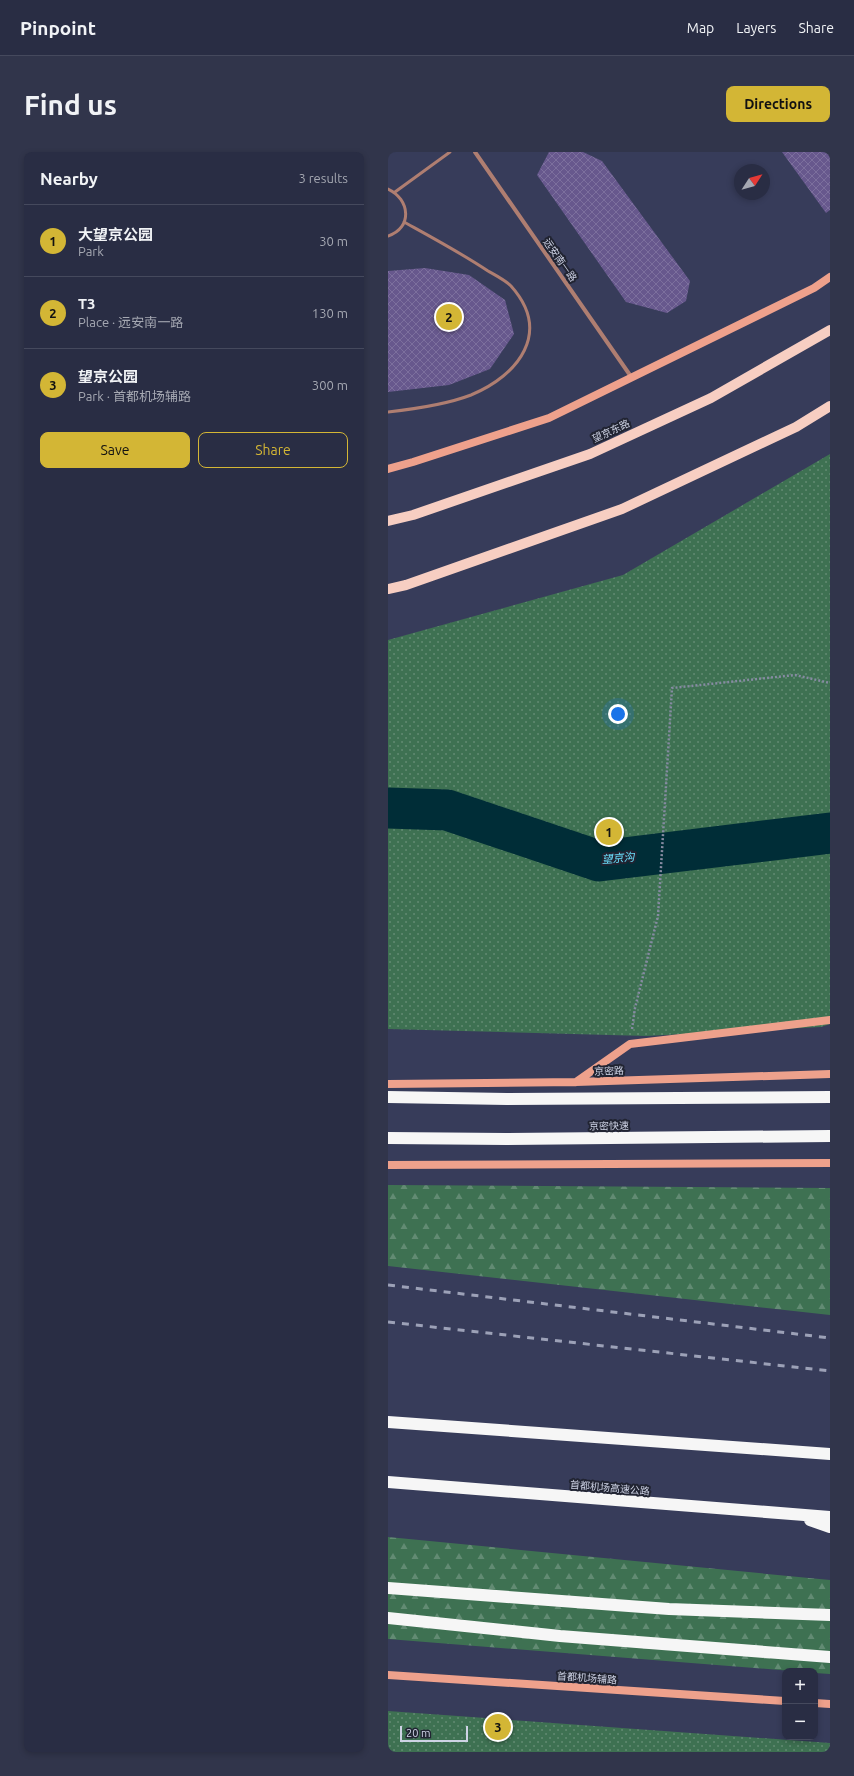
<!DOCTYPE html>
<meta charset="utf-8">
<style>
body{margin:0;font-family:Ubuntu,"Noto Sans SC",sans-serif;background:#31354b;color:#f1f3f6}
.controls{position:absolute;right:12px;bottom:12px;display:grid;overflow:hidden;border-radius:8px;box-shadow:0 2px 6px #0003}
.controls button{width:36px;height:36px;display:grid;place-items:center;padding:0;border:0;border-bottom:1px solid #45495d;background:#292d44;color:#f1f3f6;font:20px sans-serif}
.compass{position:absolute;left:346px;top:12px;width:36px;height:36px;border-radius:50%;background:#292d44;box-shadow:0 2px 6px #0003;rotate:54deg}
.scale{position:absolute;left:12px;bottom:10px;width:68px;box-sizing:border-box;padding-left:4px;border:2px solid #ced3e5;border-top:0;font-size:11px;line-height:14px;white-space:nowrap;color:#ced3e5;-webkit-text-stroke:3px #212432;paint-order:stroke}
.you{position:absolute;left:230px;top:562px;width:14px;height:14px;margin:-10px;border:3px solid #fff;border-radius:50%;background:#1a73e8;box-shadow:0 0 0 6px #1a73e833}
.badge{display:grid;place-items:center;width:26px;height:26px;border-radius:50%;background:#d3b635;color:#111;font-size:13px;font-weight:700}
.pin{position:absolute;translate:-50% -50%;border:2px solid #fff;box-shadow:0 1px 4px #0006}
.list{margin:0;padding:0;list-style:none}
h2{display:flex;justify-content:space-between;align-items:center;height:52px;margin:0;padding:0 16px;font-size:17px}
h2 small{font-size:13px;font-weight:400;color:#a5a8b2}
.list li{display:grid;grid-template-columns:26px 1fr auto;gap:12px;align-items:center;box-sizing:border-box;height:72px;padding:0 16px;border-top:1px solid #45495d}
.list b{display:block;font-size:15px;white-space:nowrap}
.list p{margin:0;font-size:13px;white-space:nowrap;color:#a5a8b2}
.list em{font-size:13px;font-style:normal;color:#a5a8b2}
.actions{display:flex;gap:8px;padding:12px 16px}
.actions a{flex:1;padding:9px 0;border:1px solid #d3b635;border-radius:8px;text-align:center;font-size:14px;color:#d3b635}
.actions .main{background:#d3b635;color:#111}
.map{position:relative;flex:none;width:442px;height:1600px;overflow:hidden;border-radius:8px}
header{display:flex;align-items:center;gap:24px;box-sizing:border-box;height:56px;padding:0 20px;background:#292d44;border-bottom:1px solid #45495d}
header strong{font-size:19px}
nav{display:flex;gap:22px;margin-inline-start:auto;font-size:14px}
.intro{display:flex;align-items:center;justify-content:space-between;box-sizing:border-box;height:96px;padding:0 24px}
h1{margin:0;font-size:28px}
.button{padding:10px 18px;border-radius:8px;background:#d3b635;color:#111;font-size:14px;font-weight:700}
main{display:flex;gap:24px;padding:0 24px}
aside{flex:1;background:#292d44;border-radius:8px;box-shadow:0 2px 6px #0003}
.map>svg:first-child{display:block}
.grass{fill:url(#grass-dots)}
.forest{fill:url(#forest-firs)}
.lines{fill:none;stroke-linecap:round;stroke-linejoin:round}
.river{stroke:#002d37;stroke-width:41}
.building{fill:url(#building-cross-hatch)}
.path{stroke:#868ba2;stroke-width:2.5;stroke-dasharray:2 2;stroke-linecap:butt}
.lane{stroke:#af7e71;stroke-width:3}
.street{stroke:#af7e71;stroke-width:4}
.secondary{stroke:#eea18c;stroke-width:8}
.primary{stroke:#f7cec2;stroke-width:10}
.highway{stroke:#f6f6f6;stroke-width:12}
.rail{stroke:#9ca1b7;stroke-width:3;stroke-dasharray:7 7;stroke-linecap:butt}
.labels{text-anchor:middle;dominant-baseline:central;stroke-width:4;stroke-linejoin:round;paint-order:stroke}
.street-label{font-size:10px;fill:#ced3e5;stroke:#212432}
.water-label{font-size:11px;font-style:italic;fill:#6ae1fe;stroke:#212432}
</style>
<header>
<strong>Pinpoint</strong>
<nav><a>Map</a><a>Layers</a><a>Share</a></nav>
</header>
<div class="intro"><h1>Find us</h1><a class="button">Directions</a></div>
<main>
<aside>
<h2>Nearby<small>3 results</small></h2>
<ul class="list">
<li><span class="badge">1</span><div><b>大望京公园</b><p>Park</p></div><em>30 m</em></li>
<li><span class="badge">2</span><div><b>T3</b><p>Place · 远安南一路</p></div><em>130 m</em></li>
<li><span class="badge">3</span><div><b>望京公园</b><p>Park · 首都机场辅路</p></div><em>300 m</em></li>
</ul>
<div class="actions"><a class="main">Save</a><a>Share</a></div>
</aside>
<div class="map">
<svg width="442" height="1600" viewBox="0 0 442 1600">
<defs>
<pattern id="grass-dots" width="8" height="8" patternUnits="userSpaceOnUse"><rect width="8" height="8" fill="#3e7152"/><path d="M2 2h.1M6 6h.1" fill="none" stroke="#628b73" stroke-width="1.8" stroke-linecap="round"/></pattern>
<pattern id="forest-firs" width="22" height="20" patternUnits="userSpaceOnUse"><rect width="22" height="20" fill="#3e7152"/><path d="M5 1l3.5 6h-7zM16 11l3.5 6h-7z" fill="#628b73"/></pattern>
<pattern id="building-cross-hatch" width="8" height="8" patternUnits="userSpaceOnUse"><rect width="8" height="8" fill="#67588d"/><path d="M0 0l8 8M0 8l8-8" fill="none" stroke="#7c6f9d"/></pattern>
</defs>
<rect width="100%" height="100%" fill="#373c5a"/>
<!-- grass -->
<path class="grass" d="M442,302V872L433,875L258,884L0,877V488L235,423Z
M0,1559L442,1591V1600H0Z"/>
<!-- forest -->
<path class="forest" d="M0,1033L442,1036V1163L0,1114Z
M0,1385L442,1428V1522L427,1521V1519H404L0,1487Z"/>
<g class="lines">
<!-- river -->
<path class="river" d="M0,656L59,658L211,709L442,681"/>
</g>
<!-- building -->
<path class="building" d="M161,0H195L214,9L302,129L298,149L279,161L238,150L149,23Z
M394,0H442V58L438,61Z
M37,116L81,123L117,148L126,182L102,217L61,233L0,240V119Z"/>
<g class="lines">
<!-- path -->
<path class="path" d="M244,877L247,856L270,764L284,536L407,523L442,531"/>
<!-- lane -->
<path class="lane" d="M0,37C22,47 25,76 0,84
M7,40L62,0
M0,260C27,257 57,253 83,243C131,223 164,180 123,134C117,128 107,123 100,119C73,101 45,86 16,70"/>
<!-- street -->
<path class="street" d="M87,0L244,226"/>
<!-- secondary -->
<path class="secondary" d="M0,317L25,310L161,266L426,136L442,125
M188,930L242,892L442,868
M0,932L188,930L442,922
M0,1013L442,1011
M0,1523L397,1549
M427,1551L442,1552"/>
<!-- primary -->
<path class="primary" d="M0,369L25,363L202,302L323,246L442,178
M0,437L18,433L234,357L408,275L442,254"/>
<!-- highway -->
<path class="highway" d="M0,945L119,947L442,945
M0,986L118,987L442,984
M0,1270L442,1302
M0,1330L442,1365
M422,1368L442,1375
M0,1436L281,1457L442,1463
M0,1466L172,1484L442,1505"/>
<!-- rail -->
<path class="rail" d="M0,1133L442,1186
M0,1170L442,1219"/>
</g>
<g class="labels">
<!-- street labels -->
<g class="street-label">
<text transform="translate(172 108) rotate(55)">远安南一路</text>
<text transform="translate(223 279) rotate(-25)">望京东路</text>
<text transform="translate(221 919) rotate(-2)">京密路</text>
<text transform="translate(221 974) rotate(-1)">京密快速</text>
<text transform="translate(222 1336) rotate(5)">首都机场高速公路</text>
<text transform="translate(199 1526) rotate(4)">首都机场辅路</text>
</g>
<!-- water labels -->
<g class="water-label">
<text transform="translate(230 706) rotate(-5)">望京沟</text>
</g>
</g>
</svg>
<div class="controls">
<button>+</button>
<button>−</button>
</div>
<svg class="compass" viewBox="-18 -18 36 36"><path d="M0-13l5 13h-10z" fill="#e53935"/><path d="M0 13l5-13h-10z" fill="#a5a8b2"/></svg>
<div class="scale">20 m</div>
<div class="you"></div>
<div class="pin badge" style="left:221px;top:680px">1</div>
<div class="pin badge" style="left:61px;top:165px">2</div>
<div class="pin badge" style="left:110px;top:1575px">3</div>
</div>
</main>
